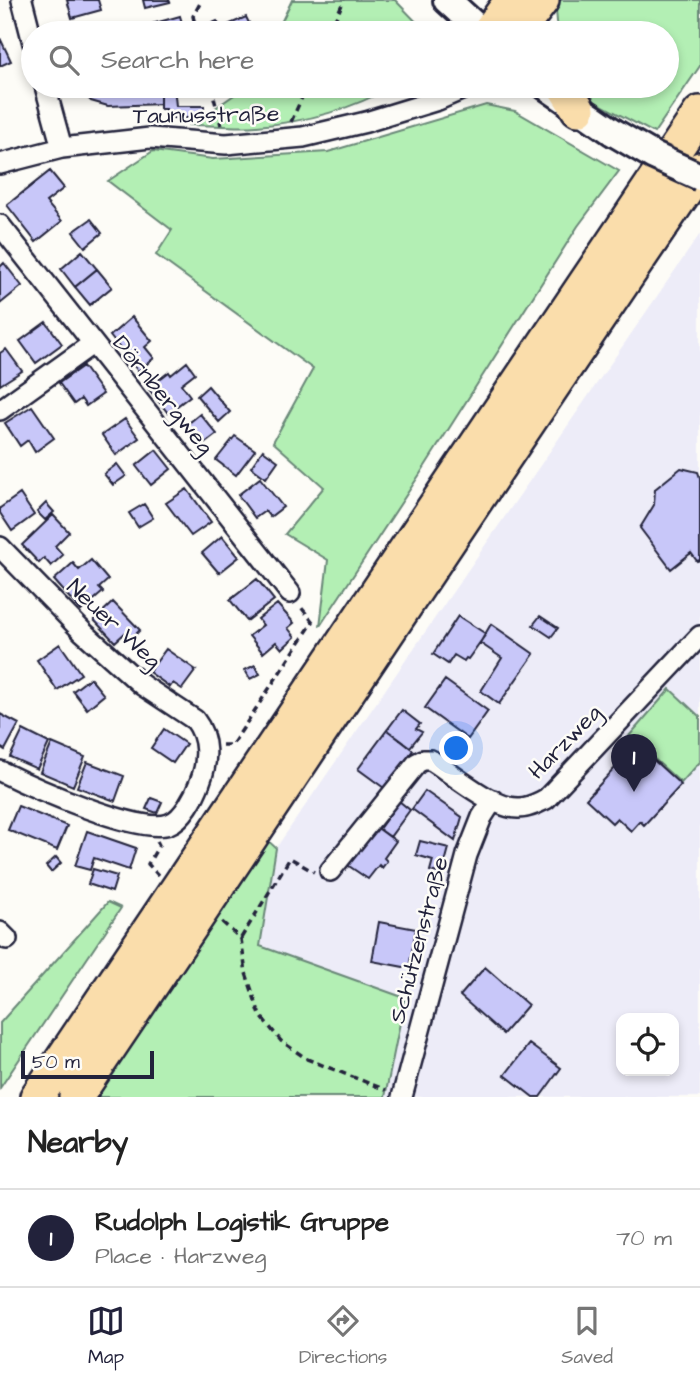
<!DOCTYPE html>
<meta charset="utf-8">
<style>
body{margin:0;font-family:"Architects Daughter",sans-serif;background:#f2f2f2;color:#222}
.controls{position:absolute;right:21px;bottom:21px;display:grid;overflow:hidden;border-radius:14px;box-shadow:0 4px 10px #0003}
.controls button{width:63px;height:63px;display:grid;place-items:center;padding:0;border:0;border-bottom:2px solid #e0e0e0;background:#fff;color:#222;font:35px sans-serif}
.scale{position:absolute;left:21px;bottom:18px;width:133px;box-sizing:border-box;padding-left:7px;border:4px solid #22223b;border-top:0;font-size:19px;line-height:24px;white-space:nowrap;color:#22223b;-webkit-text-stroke:5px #fdfcf7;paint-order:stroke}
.you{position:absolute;left:457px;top:749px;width:24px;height:24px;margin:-18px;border:5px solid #fff;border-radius:50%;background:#1a73e8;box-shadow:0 0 0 10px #1a73e833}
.badge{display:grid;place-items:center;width:46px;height:46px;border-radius:50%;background:#22223b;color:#fff;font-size:23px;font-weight:700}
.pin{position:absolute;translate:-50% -58px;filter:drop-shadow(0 2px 4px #0008)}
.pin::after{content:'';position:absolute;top:37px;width:24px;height:21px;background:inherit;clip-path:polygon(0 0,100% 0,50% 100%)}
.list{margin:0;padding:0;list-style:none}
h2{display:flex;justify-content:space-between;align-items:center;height:91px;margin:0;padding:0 28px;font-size:30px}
h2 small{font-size:23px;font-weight:400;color:#767676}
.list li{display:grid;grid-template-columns:46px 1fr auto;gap:21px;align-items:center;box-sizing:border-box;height:98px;padding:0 28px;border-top:2px solid #e0e0e0}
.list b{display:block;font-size:26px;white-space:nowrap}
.list p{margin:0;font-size:23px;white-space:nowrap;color:#767676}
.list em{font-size:23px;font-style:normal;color:#767676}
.icon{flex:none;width:38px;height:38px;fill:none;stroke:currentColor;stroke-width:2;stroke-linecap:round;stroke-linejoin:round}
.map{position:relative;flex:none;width:700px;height:1097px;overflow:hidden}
.search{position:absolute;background:#fff;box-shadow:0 4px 10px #0003;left:21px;right:21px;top:21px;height:77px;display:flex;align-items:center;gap:18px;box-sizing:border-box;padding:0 24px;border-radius:38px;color:#767676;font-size:26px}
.sheet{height:189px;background:#fff}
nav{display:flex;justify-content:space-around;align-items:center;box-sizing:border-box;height:98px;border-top:2px solid #e0e0e0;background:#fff;font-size:19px;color:#767676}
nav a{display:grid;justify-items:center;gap:4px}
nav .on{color:#22223b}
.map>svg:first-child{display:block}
.built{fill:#edecf8;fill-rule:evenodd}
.green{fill:#b3efb4;stroke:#6a8878;stroke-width:2}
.building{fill:#c8c7f9;stroke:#22223b;stroke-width:2}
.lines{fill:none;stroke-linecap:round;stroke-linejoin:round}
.minor-casing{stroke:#22223b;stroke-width:24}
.secondary-casing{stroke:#22223b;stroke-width:32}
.motorway-casing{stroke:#22223b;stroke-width:38}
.path{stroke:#22223b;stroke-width:3.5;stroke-dasharray:7 5;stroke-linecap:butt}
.minor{stroke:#fdfcf7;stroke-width:19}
.secondary{stroke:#fdfcf7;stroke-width:26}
.motorway{stroke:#faddab;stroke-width:33}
.secondary-bridge-casing{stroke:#22223b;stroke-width:32;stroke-linecap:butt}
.secondary-bridge{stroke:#fdfcf7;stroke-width:26}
.labels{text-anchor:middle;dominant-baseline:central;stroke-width:5;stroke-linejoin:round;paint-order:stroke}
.street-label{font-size:23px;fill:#22223b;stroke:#fdfcf7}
</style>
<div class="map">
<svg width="700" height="1097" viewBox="0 0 700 1097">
<rect width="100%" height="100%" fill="#fdfcf7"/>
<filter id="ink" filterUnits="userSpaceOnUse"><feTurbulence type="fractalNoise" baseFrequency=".0143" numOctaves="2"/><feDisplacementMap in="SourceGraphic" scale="14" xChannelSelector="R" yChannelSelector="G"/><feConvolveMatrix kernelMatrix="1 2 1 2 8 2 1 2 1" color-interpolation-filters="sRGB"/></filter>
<g filter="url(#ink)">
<!-- built -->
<path class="built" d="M700,234V1097H385L405,998L260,946L276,848ZM621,1018H674V1071H621Z"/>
<!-- green -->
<path class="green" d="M292,0H395L427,33H276Z
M559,0H700V66L654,133L588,98L579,86H667V33H558L556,10Z
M247,86H393C351,110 305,122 257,126C236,128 213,125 191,125Z
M486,105L515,111L619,171L578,226L420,474L320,626L328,560L285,534L324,487L273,442L313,369L156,255L172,230L108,181L153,151L213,159L328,152Z
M670,689L700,717V762L681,783L629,736Z
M264,837L276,848L260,946L405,998L385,1097H90Z
M108,902L121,908L0,1088V1023Z"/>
<!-- building -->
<path class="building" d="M67,0H98L101,10L72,18Z
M143,0H169L170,2L145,8Z
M180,16L184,30L172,33H155L152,24Z
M246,17L254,33H207L204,27L217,21L221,28Z
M0,38L11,61L0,66Z
M77,86H160V104L108,106L91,101Z
M160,86H174L176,106H204V118H166V109H160Z
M50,171L64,188L46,202L62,221L36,242L7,205Z
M91,219L102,233L85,247L73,232Z
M82,251L97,269L75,287L61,269Z
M4,263L22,286L0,304V267Z
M97,269L112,287L90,305L75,287Z
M132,317L152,341L145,347L154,358L138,371L110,336Z
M46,322L62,344L36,363L20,341Z
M6,349L22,371L0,385V353Z
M187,362L195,373L181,384L190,396L168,413L148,388L169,372L171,375Z
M83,366L103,394L86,406L81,399L74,404L59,383Z
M208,386L230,412L219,422L197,396Z
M32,406L54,438L35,452L28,440L20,446L5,423Z
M200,414L217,434L200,447L184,427Z
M125,419L139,438L116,455L102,435Z
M235,436L255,450L236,475L216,460Z
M156,450L171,469L151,485L136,466Z
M263,450L278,461L266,478L251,467Z
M117,464L126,476L113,485L104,474Z
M681,468L698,472L700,478V560L697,561L691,553L671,569L640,528L654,505L655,489Z
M260,478L283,507L270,517L265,511L255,518L238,495Z
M187,489L211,522L191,536L166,503Z
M20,494L34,515L12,531L0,513V508Z
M46,503L54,512L45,520L37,512Z
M144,504L153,518L138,527L129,513Z
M53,515L69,532L55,546L63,555L51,566L44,558L39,563L22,545Z
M222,536L239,557L219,573L202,553Z
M91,560L108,580L99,588L103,592L81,611L54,580L73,563L79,570Z
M257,579L274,600L247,621L230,600Z
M113,602L140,630L131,639L125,633L115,642L94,620Z
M277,604L294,623L288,628L295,637L282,649L276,642L263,653L249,636L263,625L258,619Z
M458,616L486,634L468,659L466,658L464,661L454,655L448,664L433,654Z
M540,616L558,628L551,637L533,625Z
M491,624L534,654L499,704L481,691L502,658L480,643Z
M60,644L81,674L57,690L37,660Z
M166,649L196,670L182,689L173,683L170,687L149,672Z
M255,665L260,674L250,679L245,670Z
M90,678L104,695L87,709L73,691Z
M445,680L488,711L468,739L425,708Z
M402,710L420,724L416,729L422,732L410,747L387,730Z
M0,714L19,724L5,750L0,747Z
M164,729L186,744L173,763L151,748Z
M23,730L49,743L37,769L10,757Z
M387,730L413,750L400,768L403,770L395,782L392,779L384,788L358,769Z
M52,743L85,757L73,786L40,772Z
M632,750L643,759L647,754L681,785L644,825L640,821L631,831L617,818L612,823L586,799Z
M87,762L124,776L115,801L77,787Z
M425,791L462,817L455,841L412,809Z
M151,798L162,802L157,813L146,809Z
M399,801L410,810L390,837L379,829Z
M18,806L67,826L57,850L8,830Z
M375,826L396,841L384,858L387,861L382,868L379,865L368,879L346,864Z
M87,831L136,848L129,870L94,858L90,870L75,866Z
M420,841L449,848L442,874L430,871L433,860L416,855Z
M56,857L61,863L51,872L46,866Z
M93,869L117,876L112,892L88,884Z
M379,922L416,929L409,968L372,961Z
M485,967L528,1005L503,1034L460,996Z
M529,1044L561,1068L540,1097H533L505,1075Z"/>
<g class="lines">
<defs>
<path id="minor" d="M22,0L33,43
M45,86L62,148
M0,164L62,148L150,138L226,144L303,137L366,122L438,100L470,86
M0,225L290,593
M0,410L92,344
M0,547L83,632L142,685L195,720C209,738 208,762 200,782C195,796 183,819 169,824C139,835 30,786 0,771
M330,871L417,763L423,760H431C453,774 493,809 519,808C529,808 537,803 546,799L700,636
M0,932L7,939
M402,1097L467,855L482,817L493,800"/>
<path id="secondary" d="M447,0L483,33
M546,86L613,132"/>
<path id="motorway" d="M488,33L512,0
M517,33L542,0
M564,86L578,109
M37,1097L700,113
M76,1097C285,788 489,477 700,169"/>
</defs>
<!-- minor casing -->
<use href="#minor" class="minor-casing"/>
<!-- secondary casing -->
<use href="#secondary" class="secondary-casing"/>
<!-- motorway casing -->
<use href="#motorway" class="motorway-casing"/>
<!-- path -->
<path class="path" d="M197,33L193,16L202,0
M329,33L344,0
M211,86L221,125
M291,122L307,86
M222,745H232L313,622L300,606
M157,841L159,845L148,864L158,875
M222,922L241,939L246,973L260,1015L281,1041L307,1059L386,1090
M241,938L290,858L314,872"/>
<!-- minor -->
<use href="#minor" class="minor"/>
<!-- secondary -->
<use href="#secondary" class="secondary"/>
<!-- motorway -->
<use href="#motorway" class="motorway"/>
<defs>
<path id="secondary-bridge" d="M613,132L654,156L700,177"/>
</defs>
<!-- secondary-bridge casing -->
<use href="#secondary-bridge" class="secondary-bridge-casing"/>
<!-- secondary-bridge -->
<use href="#secondary-bridge" class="secondary-bridge"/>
</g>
</g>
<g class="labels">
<!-- street labels -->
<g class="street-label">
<text transform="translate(206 115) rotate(-1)">Taunusstraße</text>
<text transform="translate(163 395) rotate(51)">Dörnbergweg</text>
<text transform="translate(114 624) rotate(43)">Neuer Weg</text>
<text transform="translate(565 742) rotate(-46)">Harzweg</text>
<text transform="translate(419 940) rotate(-75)">Schützenstraße</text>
</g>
</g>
</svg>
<div class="controls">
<button><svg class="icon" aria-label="locate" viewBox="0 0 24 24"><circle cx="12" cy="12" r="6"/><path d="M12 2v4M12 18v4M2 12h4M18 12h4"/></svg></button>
</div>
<div class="scale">50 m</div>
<div class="you"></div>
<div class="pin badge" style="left:634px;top:792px">1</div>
<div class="search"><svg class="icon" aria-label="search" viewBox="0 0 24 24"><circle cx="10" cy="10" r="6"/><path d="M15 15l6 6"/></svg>Search here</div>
</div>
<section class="sheet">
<h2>Nearby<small></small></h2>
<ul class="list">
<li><span class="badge">1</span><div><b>Rudolph Logistik Gruppe</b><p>Place · Harzweg</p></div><em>70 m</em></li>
</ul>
</section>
<nav>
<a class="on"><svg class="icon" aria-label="map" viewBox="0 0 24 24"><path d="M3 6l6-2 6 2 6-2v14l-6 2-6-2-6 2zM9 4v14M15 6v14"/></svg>Map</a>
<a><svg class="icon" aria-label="directions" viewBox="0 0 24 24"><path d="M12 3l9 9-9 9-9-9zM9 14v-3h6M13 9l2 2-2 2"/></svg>Directions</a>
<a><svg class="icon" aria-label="saved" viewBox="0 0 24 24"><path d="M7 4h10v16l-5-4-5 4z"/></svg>Saved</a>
</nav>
